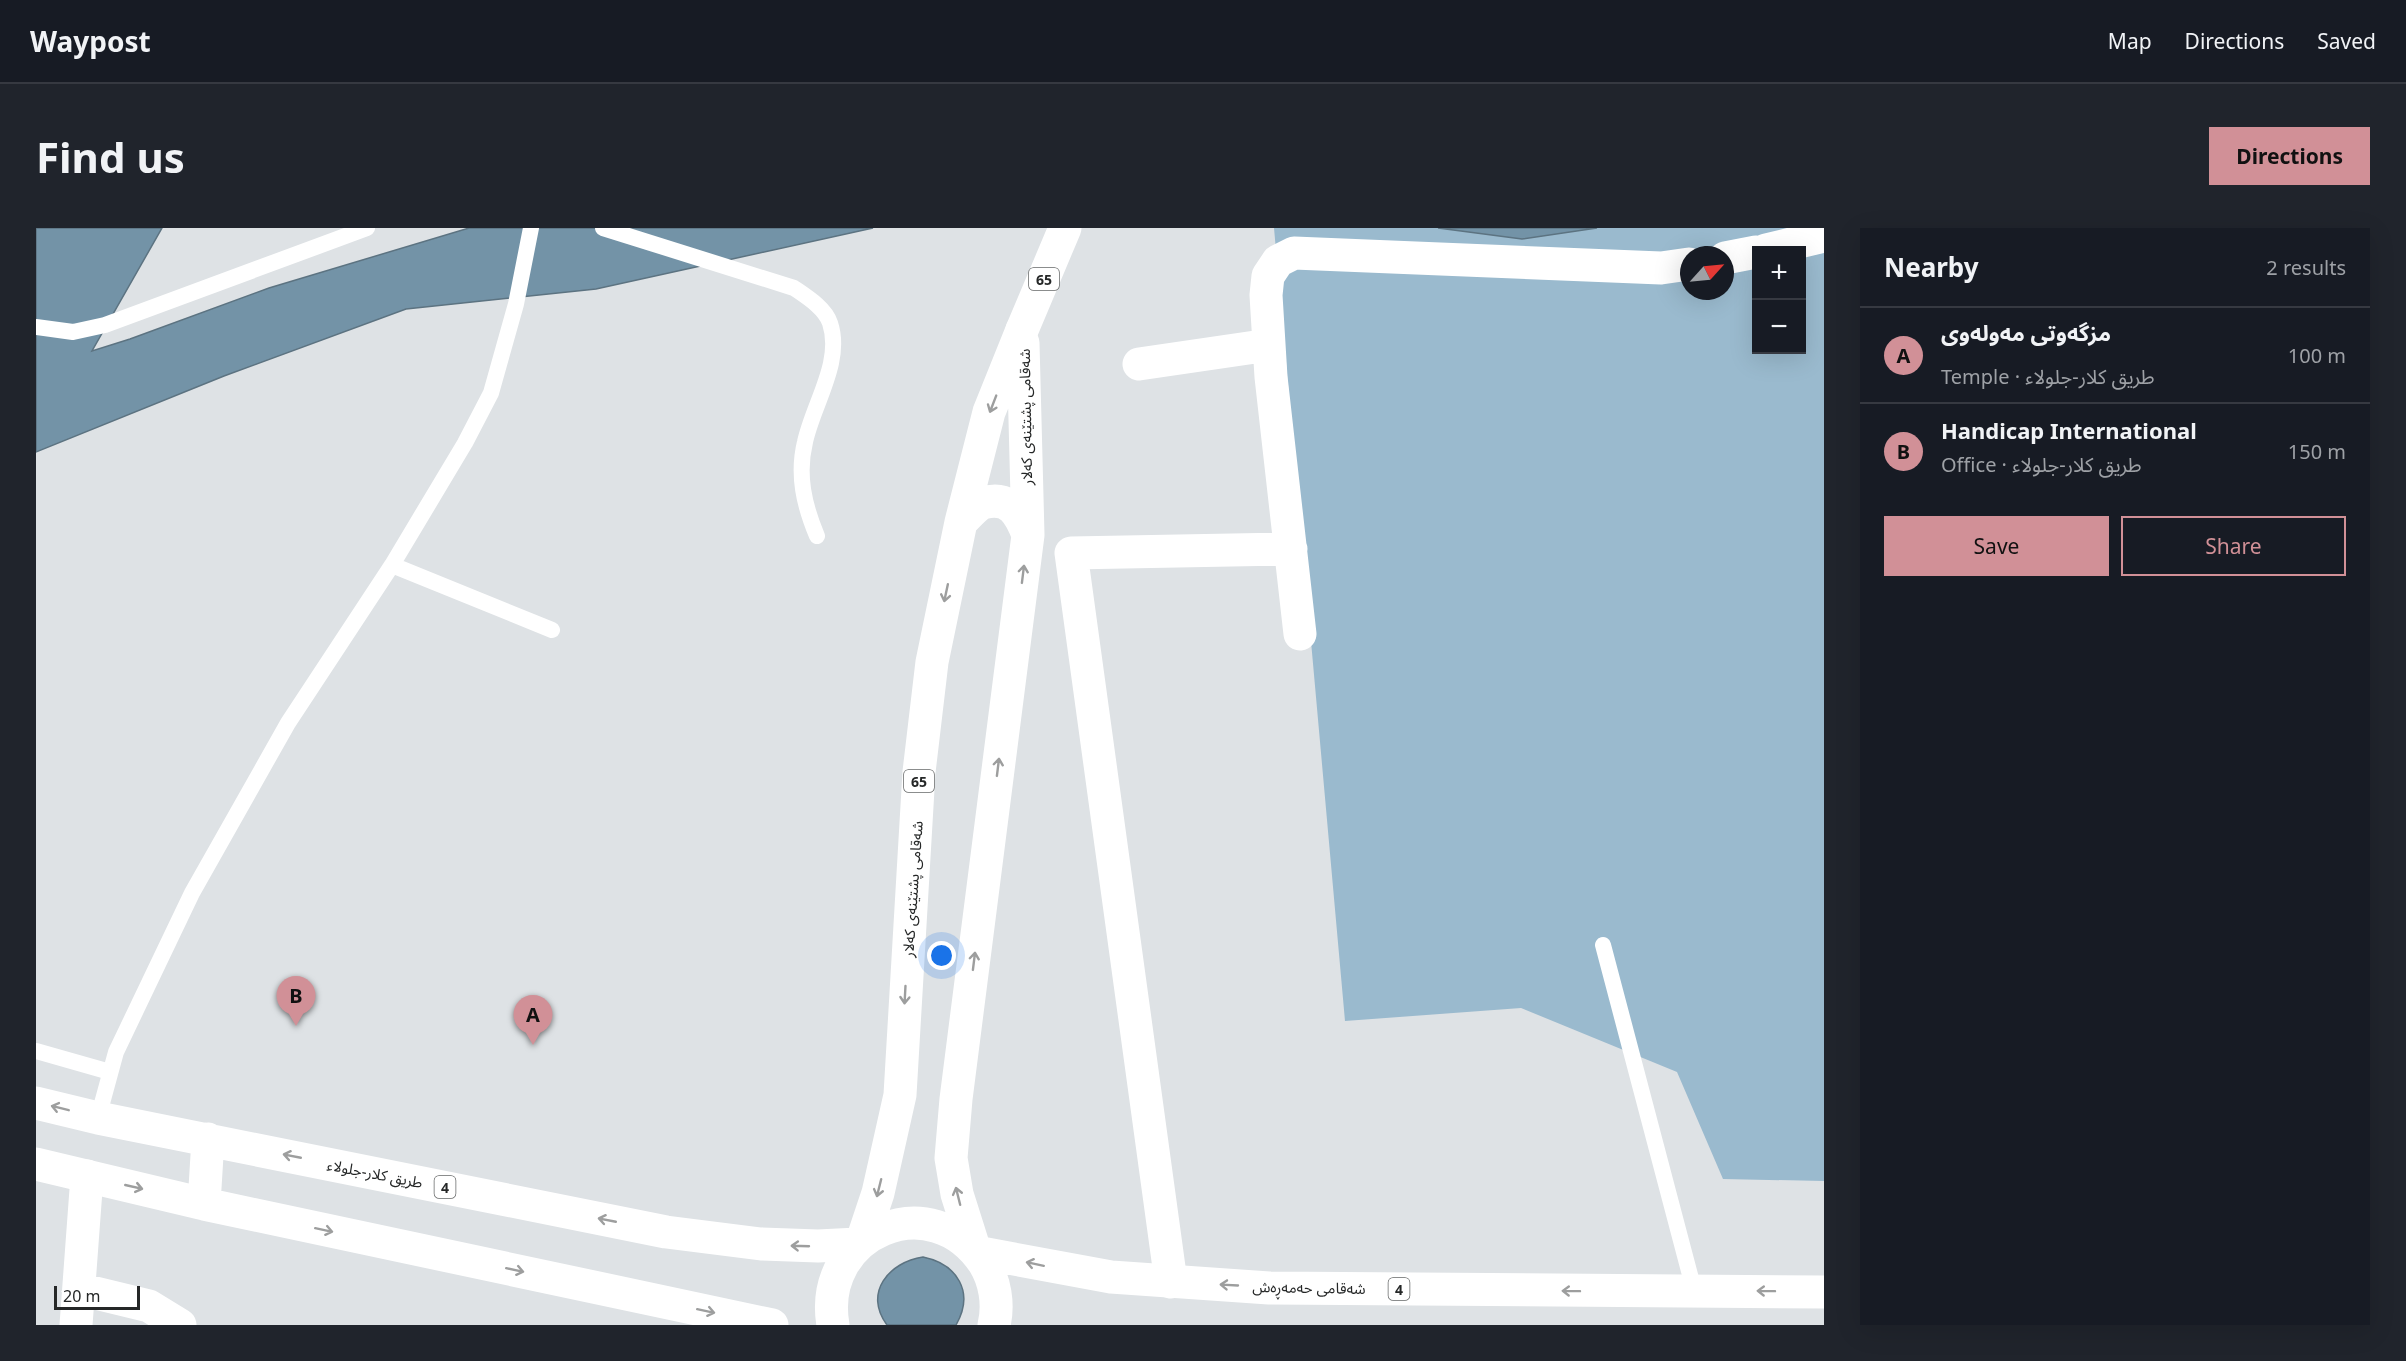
<!DOCTYPE html>
<meta charset="utf-8">
<style>
body{margin:0;font-family:"Noto Sans","Noto Sans Arabic",sans-serif;background:#20242c;color:#f1f3f6}
.controls{position:absolute;right:18px;top:18px;display:grid;overflow:hidden;border-radius:0px;box-shadow:0 6px 24px #0002}
.controls button{width:54px;height:54px;display:grid;place-items:center;padding:0;border:0;border-bottom:2px solid #363941;background:#171b24;color:#f1f3f6;font:30px sans-serif}
.compass{position:absolute;left:1644px;top:18px;width:54px;height:54px;border-radius:50%;background:#171b24;box-shadow:0 6px 24px #0002;rotate:63deg}
.scale{position:absolute;left:18px;bottom:15px;width:86px;box-sizing:border-box;padding-left:6px;border:3px solid #252727;border-top:0;font-size:16px;line-height:21px;white-space:nowrap;color:#252727;-webkit-text-stroke:4px #fff;paint-order:stroke}
.you{position:absolute;left:906px;top:728px;width:21px;height:21px;margin:-15px;border:4px solid #fff;border-radius:50%;background:#1a73e8;box-shadow:0 0 0 9px #1a73e833}
.badge{display:grid;place-items:center;width:39px;height:39px;border-radius:50%;background:#d19097;color:#111;font-size:20px;font-weight:700}
.pin{position:absolute;translate:-50% -50px;filter:drop-shadow(0 2px 3px #0008)}
.pin::after{content:'';position:absolute;top:32px;width:21px;height:18px;background:inherit;clip-path:polygon(0 0,100% 0,50% 100%)}
.list{margin:0;padding:0;list-style:none}
h2{display:flex;justify-content:space-between;align-items:center;height:78px;margin:0;padding:0 24px;font-size:26px}
h2 small{font-size:20px;font-weight:400;color:#9ea1a6}
.list li{display:grid;grid-template-columns:39px 1fr auto;gap:18px;align-items:center;box-sizing:border-box;height:96px;padding:0 24px;border-top:2px solid #363941}
.list b{display:block;font-size:22px;white-space:nowrap}
.list p{margin:0;font-size:20px;white-space:nowrap;color:#9ea1a6}
.list em{font-size:20px;font-style:normal;color:#9ea1a6}
.actions{display:flex;gap:12px;padding:18px 24px}
.actions a{flex:1;padding:14px 0;border:2px solid #d19097;border-radius:0px;text-align:center;font-size:21px;color:#d19097}
.actions .main{background:#d19097;color:#111}
.map{position:relative;flex:none;width:1788px;height:1097px;overflow:hidden;border-radius:0px}
header{display:flex;align-items:center;gap:36px;box-sizing:border-box;height:84px;padding:0 30px;background:#171b24;border-bottom:2px solid #363941}
header strong{font-size:28px}
nav{display:flex;gap:33px;margin-inline-start:auto;font-size:21px}
.intro{display:flex;align-items:center;justify-content:space-between;box-sizing:border-box;height:144px;padding:0 36px}
h1{margin:0;font-size:42px}
.button{padding:15px 27px;border-radius:0px;background:#d19097;color:#111;font-size:21px;font-weight:700}
main{display:flex;gap:36px;padding:0 36px}
aside{flex:1;background:#171b24;border-radius:0px;box-shadow:0 6px 24px #0002}
.map>svg:first-child{display:block}
.green{fill:#9abace;fill-rule:evenodd}
.water{fill:#7393a7;stroke:#5c7381;stroke-width:1.5}
.lines{fill:none;stroke-linecap:round;stroke-linejoin:round}
.service{stroke:#fff;stroke-width:16}
.minor{stroke:#fff;stroke-width:33}
.primary{stroke:#fff;stroke-width:33}
.trunk{stroke:#fff;stroke-width:33}
.oneway{stroke:#9d9e9e}
.labels{text-anchor:middle;dominant-baseline:central;stroke-width:4.5;stroke-linejoin:round;paint-order:stroke}
.shield{fill:#fff;stroke:#666868;stroke-width:1.5}
.shield-label{font-size:14px;font-weight:bold;fill:#252727}
.street-label{font-size:15px;fill:#252727;stroke:#fff}
</style>
<header>
<strong>Waypost</strong>
<nav><a>Map</a><a>Directions</a><a>Saved</a></nav>
</header>
<div class="intro"><h1>Find us</h1><a class="button">Directions</a></div>
<main>
<div class="map">
<svg width="1788" height="1097" viewBox="0 0 1788 1097">
<rect width="100%" height="100%" fill="#dee2e5"/>
<!-- green -->
<path class="green" d="M1238,0H1788V953L1687,951L1641,844L1485,780L1309,793ZM1720,22H1766V122H1720ZM1653,27H1689V63H1653Z"/>
<!-- water -->
<path class="water" d="M0,0H126L56,123L94,111L233,60L433,0H837L560,61L370,81L188,148L0,224Z
M1402,0H1561L1486,11Z
M887,1029C921,1036 939,1064 920,1097H851C827,1065 853,1034 887,1029Z"/>
<g class="lines">
<!-- service -->
<path class="service" d="M567,0L758,60C771,69 789,80 794,95C807,134 777,176 769,214C761,247 768,277 781,308
M0,99L37,104L69,97L331,0
M356,337L516,402
M1567,717L1658,1062
M0,823L74,844
M62,890L80,824L156,665L252,495L356,337L429,215L455,165L480,76L495,0"/>
<!-- minor -->
<path class="minor" d="M1730,22L1788,8
M1689,30L1720,24
M1103,136L1233,117
M1264,406L1235,149L1230,67L1232,48L1242,33L1258,25L1625,40L1653,36
M1135,1054L1035,325L1255,321
M43,1061L113,1078L144,1097
M40,1097L51,948"/>
<!-- primary -->
<path class="primary" d="M986,102L1029,0"/>
<!-- trunk -->
<path class="trunk" d="M925,294C931,289 939,278 947,275C974,267 984,286 992,307
M0,875L62,890L630,1004L725,1016L782,1018L822,1016
M0,936L168,976L736,1097
M168,976L172,911
M826,1013L842,965L864,867L883,544L896,434L925,294L953,184L986,102
M939,1023L921,966L915,930L920,871L992,307L987,115
M940,1024L1075,1049L1233,1060L1788,1064
M797,1097C781,1004 896,956 948,1035C959,1053 963,1076 958,1097"/>
</g>
<!-- one-way arrows -->
<defs><path id="oneway-shaft" d="M-6 0H5M1.5-3L5.5 0L1.5 3" fill="none" stroke-width="1.6" stroke-linecap="round" stroke-linejoin="round" transform="scale(1.5)"/></defs>
<g class="oneway">
<use href="#oneway-shaft" transform="translate(957 176) rotate(111)"/>
<use href="#oneway-shaft" transform="translate(987 346) rotate(-83)"/>
<use href="#oneway-shaft" transform="translate(910 365) rotate(102)"/>
<use href="#oneway-shaft" transform="translate(962 539) rotate(-83)"/>
<use href="#oneway-shaft" transform="translate(938 733) rotate(-83)"/>
<use href="#oneway-shaft" transform="translate(869 767) rotate(93)"/>
<use href="#oneway-shaft" transform="translate(24 880) rotate(-166)"/>
<use href="#oneway-shaft" transform="translate(256 928) rotate(-169)"/>
<use href="#oneway-shaft" transform="translate(98 959) rotate(13)"/>
<use href="#oneway-shaft" transform="translate(843 960) rotate(104)"/>
<use href="#oneway-shaft" transform="translate(922 968) rotate(-104)"/>
<use href="#oneway-shaft" transform="translate(571 992) rotate(-169)"/>
<use href="#oneway-shaft" transform="translate(288 1002) rotate(12)"/>
<use href="#oneway-shaft" transform="translate(764 1018) rotate(-178)"/>
<use href="#oneway-shaft" transform="translate(999 1036) rotate(-168)"/>
<use href="#oneway-shaft" transform="translate(479 1042) rotate(12)"/>
<use href="#oneway-shaft" transform="translate(1193 1057) rotate(-177)"/>
<use href="#oneway-shaft" transform="translate(1535 1063) rotate(-179)"/>
<use href="#oneway-shaft" transform="translate(1730 1063) rotate(-179)"/>
<use href="#oneway-shaft" transform="translate(670 1083) rotate(12)"/>
</g>
<g class="labels">
<!-- shield labels -->
<g class="shield">
<rect x="993" y="40" width="30" height="22" rx="4.5"/>
<rect x="868" y="542" width="30" height="22" rx="4.5"/>
<rect x="398.5" y="948" width="21" height="22" rx="4.5"/>
<rect x="1352.5" y="1050" width="21" height="22" rx="4.5"/>
</g>
<g class="shield-label">
<text x="1008" y="51">65</text>
<text x="883" y="553">65</text>
<text x="409" y="959">4</text>
<text x="1363" y="1061">4</text>
</g>
<!-- street labels -->
<g class="street-label">
<text transform="translate(989 189) rotate(-91)">شەقامی پشتێنەی کەلار</text>
<text transform="translate(876 661) rotate(-86)">شەقامی پشتێنەی کەلار</text>
<text transform="translate(339 945) rotate(11)">طريق كلار-جلولاء</text>
<text transform="translate(1273 1059) rotate(1)">شەقامی حەمەڕەش</text>
</g>
</g>
</svg>
<div class="controls">
<button>+</button>
<button>−</button>
</div>
<svg class="compass" viewBox="-18 -18 36 36"><path d="M0-13l5 13h-10z" fill="#e53935"/><path d="M0 13l5-13h-10z" fill="#9ea1a6"/></svg>
<div class="scale">20 m</div>
<div class="you"></div>
<div class="pin badge" style="left:497px;top:817px">A</div>
<div class="pin badge" style="left:260px;top:798px">B</div>
</div>
<aside>
<h2>Nearby<small>2 results</small></h2>
<ul class="list">
<li><span class="badge">A</span><div><b>مزگەوتی مەولەوی</b><p>Temple · طريق كلار-جلولاء</p></div><em>100 m</em></li>
<li><span class="badge">B</span><div><b>Handicap International</b><p>Office · طريق كلار-جلولاء</p></div><em>150 m</em></li>
</ul>
<div class="actions"><a class="main">Save</a><a>Share</a></div>
</aside>
</main>
